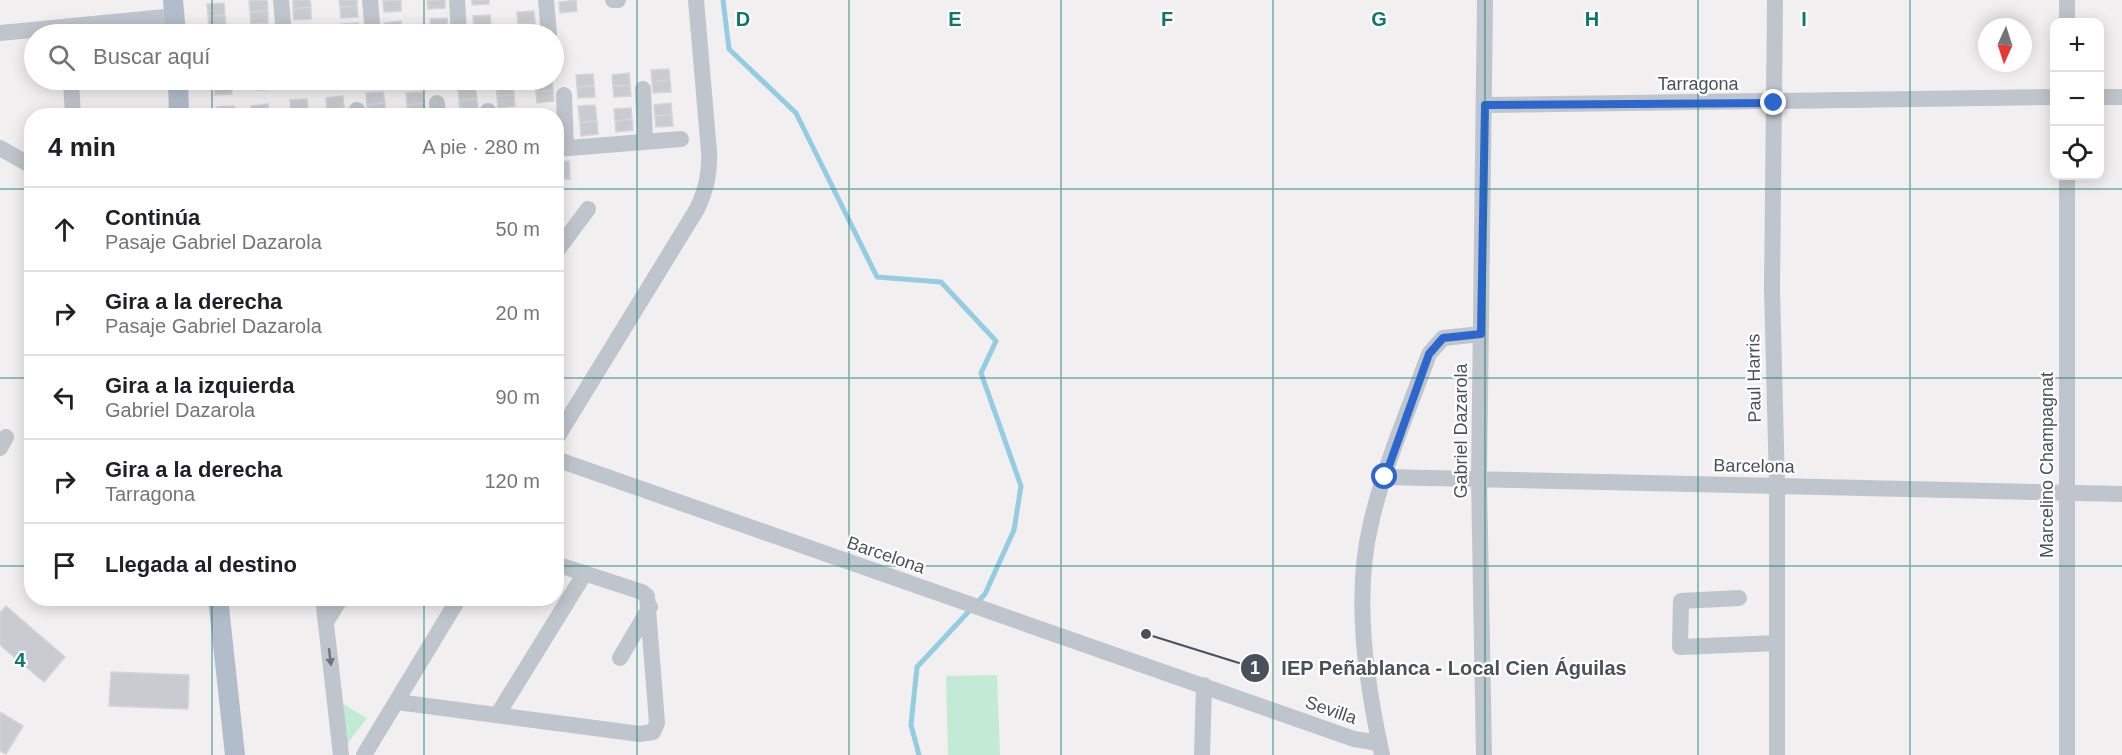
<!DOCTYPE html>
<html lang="es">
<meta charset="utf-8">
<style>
body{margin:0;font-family:Helvetica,sans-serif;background:#f2f2f2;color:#202124}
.controls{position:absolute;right:18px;top:18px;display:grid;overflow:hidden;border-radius:12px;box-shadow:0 3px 15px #0003}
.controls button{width:54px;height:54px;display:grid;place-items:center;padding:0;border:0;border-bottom:2px solid #e0e0e0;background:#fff;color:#202124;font:30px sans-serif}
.compass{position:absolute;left:1978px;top:18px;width:54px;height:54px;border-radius:50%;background:#fff;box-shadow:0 3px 15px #0003;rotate:183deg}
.stop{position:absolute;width:18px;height:18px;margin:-14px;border:4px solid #2d67ce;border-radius:50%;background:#fff}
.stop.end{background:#2d67ce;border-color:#fff;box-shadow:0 2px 6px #0008}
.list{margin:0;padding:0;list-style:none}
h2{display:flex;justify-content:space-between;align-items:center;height:78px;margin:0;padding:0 24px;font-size:26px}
h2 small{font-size:20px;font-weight:400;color:#757577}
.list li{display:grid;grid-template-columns:39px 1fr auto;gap:18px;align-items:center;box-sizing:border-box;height:84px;padding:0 24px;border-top:2px solid #e0e0e0}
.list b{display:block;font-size:22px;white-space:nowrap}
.list p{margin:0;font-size:20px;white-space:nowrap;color:#757577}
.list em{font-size:20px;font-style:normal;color:#757577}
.icon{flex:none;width:33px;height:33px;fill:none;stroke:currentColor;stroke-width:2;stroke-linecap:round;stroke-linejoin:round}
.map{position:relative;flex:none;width:2122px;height:755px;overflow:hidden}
.search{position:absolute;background:#fff;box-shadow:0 3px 15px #0003;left:24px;top:24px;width:540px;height:66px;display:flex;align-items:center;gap:15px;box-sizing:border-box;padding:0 21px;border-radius:33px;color:#757577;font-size:22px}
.panel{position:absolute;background:#fff;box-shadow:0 3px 15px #0003;left:24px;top:108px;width:540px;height:498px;border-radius:24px}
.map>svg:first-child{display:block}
.green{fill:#c2ead5}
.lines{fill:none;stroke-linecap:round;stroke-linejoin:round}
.stream{stroke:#94cce2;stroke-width:5}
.building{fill:#c9cbd1;stroke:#d4d5da;stroke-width:1.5}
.minor{stroke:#bfc5cc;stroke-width:16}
.major{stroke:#b2bdcb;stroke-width:20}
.oneway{fill:#6c747c}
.route{stroke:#2d67ce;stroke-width:8}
.grid{fill:none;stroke:#0f766e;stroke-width:1.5;stroke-opacity:0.55}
.labels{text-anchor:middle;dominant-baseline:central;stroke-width:4.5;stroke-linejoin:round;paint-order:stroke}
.street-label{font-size:18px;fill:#49515a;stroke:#fff}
.grid-label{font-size:20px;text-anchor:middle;font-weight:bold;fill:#0f766e;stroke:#fff;stroke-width:4.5;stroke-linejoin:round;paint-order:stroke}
.leader{fill:none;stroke:#49515a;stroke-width:2}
.callout-dot{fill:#49515a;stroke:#fff;stroke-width:2}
.mark-label{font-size:18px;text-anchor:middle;font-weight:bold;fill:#fff}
.callout-label{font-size:20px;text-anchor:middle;font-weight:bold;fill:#49515a;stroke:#fff;stroke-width:4.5;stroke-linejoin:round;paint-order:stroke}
</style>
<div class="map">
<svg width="2122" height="755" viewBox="0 0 2122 755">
<rect width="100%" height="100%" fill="#f1efef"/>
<!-- green -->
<path class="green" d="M997,675L1000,755H948L946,676Z
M343,704L367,718L345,747Z"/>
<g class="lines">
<!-- stream -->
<path class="stream" d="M723,0L729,49L796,113L877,277L941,282L996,341L981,373L1021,486L1014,530L985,594L917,667L911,725L919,755"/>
</g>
<!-- building -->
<path class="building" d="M267,0L268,11L250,12L249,1Z
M293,0H310L311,7L293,9Z
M339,0H357V6L340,7Z
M401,0V11L384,12L383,1Z
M427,0H445V8L428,9Z
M472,0H489V4L472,5Z
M576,0L577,11L560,13L559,2Z
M224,3L225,15L208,16L207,4Z
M357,6L358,17L341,18L340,7Z
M311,7V19L294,20L293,9Z
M268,11V23L251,24L250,12Z
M534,11L535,22L518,24L517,12Z
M225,15L226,26L209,27L208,16Z
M490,15L491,26L474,27L473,16Z
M447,18L448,29L431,30L430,19Z
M401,21L402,33L385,34L384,23Z
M535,22L536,34H518V24Z
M358,23L359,34H341V24Z
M491,26L492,34H474V27Z
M448,29V34H431V30Z
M314,30V34H297L296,31Z
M669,69L670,80L652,82L651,70Z
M629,73L630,85L613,86L612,75Z
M593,74L594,85L577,87L576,75Z
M214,80H231V83L214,84Z
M256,80H273L274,89L257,90Z
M299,80H316L317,86L299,87Z
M345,80H362V84L345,85Z
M535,80H552L553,90L536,92Z
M670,80L671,92L653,93L652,82Z
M231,83L232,94L215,95L214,84Z
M513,83L514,95L497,96L496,85Z
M594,85L595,97L578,98L577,87Z
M630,85L631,96L614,97L613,86Z
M475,87L477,99L459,100L458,89Z
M553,90L554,101L537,103L536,92Z
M383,92L385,103L367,105L366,93Z
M423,92L424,103L407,105L406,93Z
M514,95L515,106L498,108L497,96Z
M343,96L344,108L327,110L326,98Z
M307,99L308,111L291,112L290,100Z
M477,99L478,110L460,112L459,100Z
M385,103V115L368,116L367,105Z
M424,103L425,114L408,116L407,105Z
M671,103L672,115L655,116L654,105Z
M268,104L269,116H252L251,106Z
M595,105L597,121L580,122L578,106Z
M234,106L235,116H218L217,107Z
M344,108L345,116H327V110Z
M631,108L632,119L615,121L614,109Z
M308,111L309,116H291V112Z
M672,115L673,126L656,127L655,116Z
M632,119L633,130L616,132L615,121Z
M597,121L598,134L581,136L580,122Z
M569,161L570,179H558L557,162Z
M6,606L65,657L44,682L0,645V613Z
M111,672L189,675L188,709L109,706Z
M0,712L23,726L6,754L0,751Z"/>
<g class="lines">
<!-- minor -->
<path class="minor" d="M281,0L284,34
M370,0L373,34
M457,0L459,34
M546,0L549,34
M613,0H618
M1775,0L1772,288L1777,486V755
M2067,0V22
M0,33L175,16
M71,80L73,116
M643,89L645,141
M564,95L566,148
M2100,97H2122
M437,103L438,116
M1485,105L2054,97
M357,110L358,116
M488,111V116
M0,148L32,166
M556,149L681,139
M2067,176V755
M556,252L588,209
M556,439L697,209C706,190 710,174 709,152L696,0
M0,448L6,437
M556,459L1354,739L1379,743
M1385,477L2122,494
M323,598L341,755
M1739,598L1681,601L1680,647L1777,643
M326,622L341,598
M620,658L650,607
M397,702L640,734L653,732L657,723L647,596L642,592L556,564
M498,714L585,573
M364,755L459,598
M1202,755L1204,685
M1382,755C1366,681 1353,597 1371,523C1384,466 1409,409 1429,354L1443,338L1481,334
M1484,755L1479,478L1485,0"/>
<!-- major -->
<path class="major" d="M173,0L176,34
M178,80L179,116
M218,598L235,755"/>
</g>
<!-- one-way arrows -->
<defs><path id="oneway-solid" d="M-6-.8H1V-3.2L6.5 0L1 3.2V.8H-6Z" transform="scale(1.5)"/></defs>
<use class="oneway" href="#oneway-solid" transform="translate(330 657) rotate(83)"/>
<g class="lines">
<!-- route -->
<path class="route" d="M1385,477L1429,354L1443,338L1481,334L1485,105L1774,103"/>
</g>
<!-- grid -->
<path class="grid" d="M212,0V34M424,0V34M637,0V755M849,0V755M1061,0V755M1273,0V755M1485,0V755M1698,0V755M1910,0V755M212,80V116M424,80V116M0,189H32M556,189H2122M0,378H32M556,378H2122M0,566H32M556,566H2122M212,598V755M424,598V755"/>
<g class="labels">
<!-- street labels -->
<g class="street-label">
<text x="1698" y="84">Tarragona</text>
<text transform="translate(1754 378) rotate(-91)">Paul Harris</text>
<text transform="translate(1461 431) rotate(-90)">Gabriel Dazarola</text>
<text transform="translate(2047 465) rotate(-90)">Marcelino Champagnat</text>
<text transform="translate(1754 466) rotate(1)">Barcelona</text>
<text transform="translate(886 555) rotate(19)">Barcelona</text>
<text transform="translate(1331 710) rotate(19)">Sevilla</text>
</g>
</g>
<g class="grid-label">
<text x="743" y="26">D</text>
<text x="955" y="26">E</text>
<text x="1167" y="26">F</text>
<text x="1379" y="26">G</text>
<text x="1592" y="26">H</text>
<text x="1804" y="26">I</text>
<text x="20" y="667">4</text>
</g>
<!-- callouts -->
<path class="leader" d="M1146 634L1255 668"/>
<g class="callout-dot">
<circle cx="1146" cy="634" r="6"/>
<circle cx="1255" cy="668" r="15"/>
</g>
<g class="mark-label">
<text x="1255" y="674">1</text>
</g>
<g class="callout-label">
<text x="1454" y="675">IEP Peñablanca - Local Cien Águilas</text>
</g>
</svg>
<div class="controls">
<button>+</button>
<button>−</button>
<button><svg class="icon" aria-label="locate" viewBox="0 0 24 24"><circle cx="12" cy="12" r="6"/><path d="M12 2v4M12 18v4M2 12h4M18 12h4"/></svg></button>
</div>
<svg class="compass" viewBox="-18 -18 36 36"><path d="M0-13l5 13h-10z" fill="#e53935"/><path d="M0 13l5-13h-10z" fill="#757577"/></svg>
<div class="stop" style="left:1385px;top:477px"></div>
<div class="stop end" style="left:1774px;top:103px"></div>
<div class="search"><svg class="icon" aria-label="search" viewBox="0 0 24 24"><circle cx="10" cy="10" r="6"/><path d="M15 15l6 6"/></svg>Buscar aquí</div>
<section class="panel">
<h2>4 min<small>A pie · 280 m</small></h2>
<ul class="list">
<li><svg class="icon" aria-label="ahead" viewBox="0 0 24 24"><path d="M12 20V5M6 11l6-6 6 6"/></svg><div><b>Continúa</b><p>Pasaje Gabriel Dazarola</p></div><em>50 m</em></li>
<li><svg class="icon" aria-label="right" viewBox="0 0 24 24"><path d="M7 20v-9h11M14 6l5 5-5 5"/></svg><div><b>Gira a la derecha</b><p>Pasaje Gabriel Dazarola</p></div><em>20 m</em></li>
<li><svg class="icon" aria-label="left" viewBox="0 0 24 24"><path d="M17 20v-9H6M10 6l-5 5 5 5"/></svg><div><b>Gira a la izquierda</b><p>Gabriel Dazarola</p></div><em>90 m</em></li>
<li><svg class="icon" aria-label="right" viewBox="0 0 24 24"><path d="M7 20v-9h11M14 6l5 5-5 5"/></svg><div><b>Gira a la derecha</b><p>Tarragona</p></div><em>120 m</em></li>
<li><svg class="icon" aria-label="arrive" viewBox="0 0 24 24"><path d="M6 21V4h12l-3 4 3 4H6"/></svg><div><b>Llegada al destino</b></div></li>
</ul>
</section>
</div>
